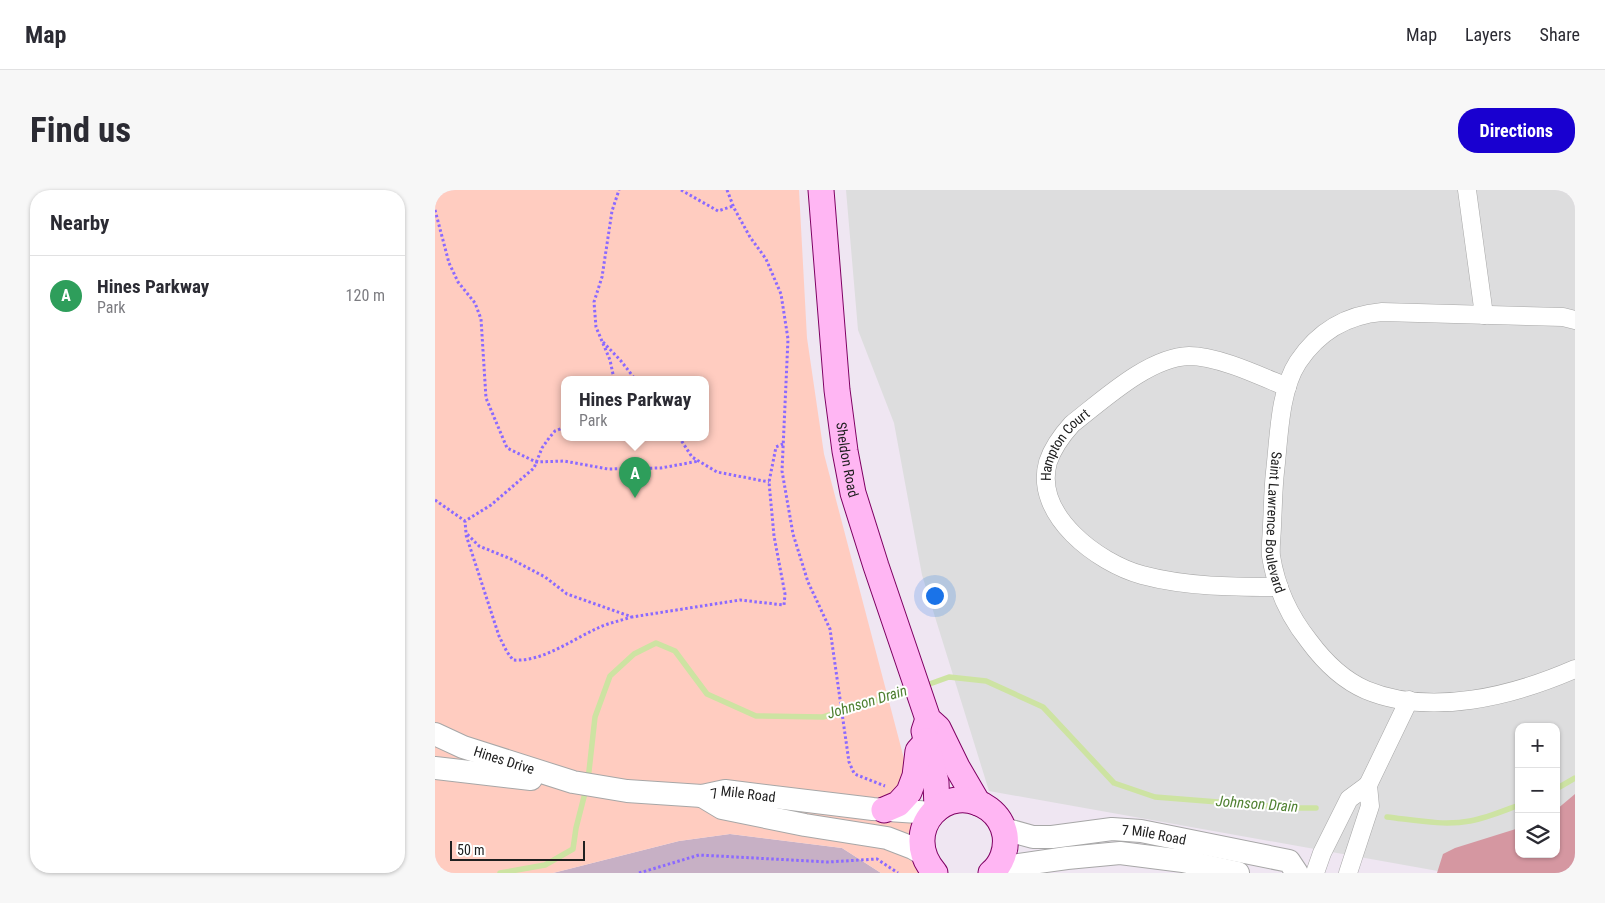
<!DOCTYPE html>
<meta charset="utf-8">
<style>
body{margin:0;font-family:"Roboto Condensed",sans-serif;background:#f7f7f7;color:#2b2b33}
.controls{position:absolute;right:15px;bottom:15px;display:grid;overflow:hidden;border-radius:10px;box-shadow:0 1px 4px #0004}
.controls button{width:45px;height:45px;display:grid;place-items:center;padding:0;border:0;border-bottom:1px solid #e1e1e2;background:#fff;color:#2b2b33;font:25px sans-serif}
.scale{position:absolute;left:15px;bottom:12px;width:135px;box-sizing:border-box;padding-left:5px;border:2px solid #202020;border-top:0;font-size:14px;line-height:18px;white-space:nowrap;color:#202020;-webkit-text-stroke:4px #fff;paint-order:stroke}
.you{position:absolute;left:499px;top:405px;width:18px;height:18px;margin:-12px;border:4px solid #fff;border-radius:50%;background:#1a73e8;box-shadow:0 0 0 8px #1a73e833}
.badge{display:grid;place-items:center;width:32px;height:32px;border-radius:50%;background:#1900d0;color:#fff;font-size:16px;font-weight:700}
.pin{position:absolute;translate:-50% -41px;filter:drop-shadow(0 1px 2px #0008)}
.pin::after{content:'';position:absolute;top:26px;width:18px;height:15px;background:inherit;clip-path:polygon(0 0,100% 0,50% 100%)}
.popup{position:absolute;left:126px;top:186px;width:148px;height:65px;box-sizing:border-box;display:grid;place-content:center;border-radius:10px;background:#fff;filter:drop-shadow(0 1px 4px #0005);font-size:16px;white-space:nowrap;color:#7c7c81}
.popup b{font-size:19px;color:#2b2b33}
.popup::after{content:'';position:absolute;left:50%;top:100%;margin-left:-10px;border:10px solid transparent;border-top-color:#fff}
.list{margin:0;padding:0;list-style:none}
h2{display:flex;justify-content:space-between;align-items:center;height:65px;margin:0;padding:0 20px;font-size:21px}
h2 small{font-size:16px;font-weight:400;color:#7c7c81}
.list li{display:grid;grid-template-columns:32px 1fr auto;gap:15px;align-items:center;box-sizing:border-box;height:80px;padding:0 20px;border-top:1px solid #e1e1e2}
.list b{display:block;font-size:19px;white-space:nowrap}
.list p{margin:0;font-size:16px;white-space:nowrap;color:#7c7c81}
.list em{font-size:16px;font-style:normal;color:#7c7c81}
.icon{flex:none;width:28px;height:28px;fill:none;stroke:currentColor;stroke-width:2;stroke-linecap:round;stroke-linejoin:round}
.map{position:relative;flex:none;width:1140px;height:683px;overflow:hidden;border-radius:20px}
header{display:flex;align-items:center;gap:30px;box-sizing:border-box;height:70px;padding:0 25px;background:#fff;border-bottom:1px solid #e1e1e2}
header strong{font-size:24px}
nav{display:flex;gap:28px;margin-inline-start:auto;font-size:18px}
.intro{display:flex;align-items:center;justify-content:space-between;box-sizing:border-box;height:120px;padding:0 30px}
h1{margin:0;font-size:35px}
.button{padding:12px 22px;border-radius:20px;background:#1900d0;color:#fff;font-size:18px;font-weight:700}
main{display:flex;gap:30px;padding:0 30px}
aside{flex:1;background:#fff;border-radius:20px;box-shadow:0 1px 4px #0004}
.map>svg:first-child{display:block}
.residential{fill:#ddddde}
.construction{fill:#c7b0c5}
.forest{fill:#d597a1}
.park{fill:#ffccc0;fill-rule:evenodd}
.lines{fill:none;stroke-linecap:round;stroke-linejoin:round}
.stream{stroke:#cde3a2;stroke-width:5.5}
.minor-casing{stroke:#a7a7a7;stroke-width:19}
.tertiary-casing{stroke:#a7a7a7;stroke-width:24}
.secondary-casing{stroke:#7e0062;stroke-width:27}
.path{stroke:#8b69ff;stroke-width:3;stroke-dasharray:2.5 2.5;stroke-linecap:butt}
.minor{stroke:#fff;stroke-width:18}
.tertiary{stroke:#fff;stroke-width:22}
.secondary{stroke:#ffb6f3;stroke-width:25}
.labels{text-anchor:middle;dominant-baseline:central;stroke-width:4;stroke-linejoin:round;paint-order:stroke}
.street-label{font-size:14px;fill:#202020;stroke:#fff}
.water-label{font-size:15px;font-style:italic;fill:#4f8031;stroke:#fff}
</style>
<header>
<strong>Map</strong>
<nav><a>Map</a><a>Layers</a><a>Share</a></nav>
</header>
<div class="intro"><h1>Find us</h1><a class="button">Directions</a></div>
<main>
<aside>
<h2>Nearby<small></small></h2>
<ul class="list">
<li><span class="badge" style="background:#2e9e5b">A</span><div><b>Hines Parkway</b><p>Park</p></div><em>120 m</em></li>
</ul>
</aside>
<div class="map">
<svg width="1140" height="683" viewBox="0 0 1140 683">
<rect width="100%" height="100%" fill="#efe6f2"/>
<!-- residential -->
<path class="residential" d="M411,0H1140V641L1121,653V537H1084V664L1014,683L554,601L487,385L459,233L423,140Z"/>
<!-- construction -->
<path class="construction" d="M295,644L407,658L446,683H118L244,651Z"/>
<!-- forest -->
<path class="forest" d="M1140,604V683H1002L1008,664L1020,658L1084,638V664H1121V620Z"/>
<!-- park -->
<path class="park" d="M0,0H364L372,148L389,264L499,683H446L407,658L295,644L244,651L118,683H0ZM130,189H270V247H130Z"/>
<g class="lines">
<!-- stream -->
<path class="stream" d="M489,496L514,487L551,491L608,517L679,593L720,607L860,618H881
M153,590L160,527L175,486L199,464L221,453L240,461L272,504L321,526L388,527L478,499
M1121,599L1140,588
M952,627C979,630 1008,636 1035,631C1052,628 1068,621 1084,615
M65,683L110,675L138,659L141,638L151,599"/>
<defs>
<g id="minor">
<path d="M1032,0L1049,125"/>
<path id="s1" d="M1140,130L1128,127L947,122C911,125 883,142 863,172C844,201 844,249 840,282C838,300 838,318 837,335C837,345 835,356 836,366C841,397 854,426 874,451C888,470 908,490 931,500C996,527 1078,506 1140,479"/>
<path id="s2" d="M844,397C798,397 752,397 707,385C663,373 598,325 613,272C618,257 627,245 637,234C668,210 714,167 754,166C783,166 825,186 852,197"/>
<path d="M933,595L974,510"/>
<path d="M880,683L887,663L914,609L933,595L935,616L913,683"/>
</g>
<g id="tertiary">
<path id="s3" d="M0,544L28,557L138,592L192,601L267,606L290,601L438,619L498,623"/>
<path d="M0,578L96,589"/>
<path d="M267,606L287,618L370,635L452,648L478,658L488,664"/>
<path id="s4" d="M569,639L598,647H617L677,639L706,641L854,671L862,683"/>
<path d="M559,680L576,676L632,668L685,663L748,671L803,683"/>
</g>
<g id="secondary">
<path id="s5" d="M386,0L402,200L410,261L418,303L441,376L493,529L503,538L522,577L543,613"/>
<path d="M492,532L489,541L501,592L502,619"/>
<path d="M449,620L463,614L474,602L480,586L483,561L492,551"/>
<path d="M500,683C463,641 512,588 554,619C562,625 568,634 570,645C572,659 567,674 556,683"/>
</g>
</defs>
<!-- minor casing -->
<use href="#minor" class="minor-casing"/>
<!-- tertiary casing -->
<use href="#tertiary" class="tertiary-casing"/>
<!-- secondary casing -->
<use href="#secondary" class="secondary-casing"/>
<!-- path -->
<path class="path" d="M246,0L283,21L298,16
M292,0L299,18L315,47L331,69L346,104L353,149L347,281L358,344L373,392L395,439L414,572L419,583L422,585L450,596
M0,20L14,73L23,92L40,113L46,129L51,208L72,258L101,272L129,271L173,279L226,278L264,271
M168,152L186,171L200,189
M179,189L175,170L161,137L159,112L167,87L177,21L184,0
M130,237L120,241L114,248L107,258L99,278L56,315L30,331L31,343L44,356L76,369L110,387L132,404L197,427L305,410L349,415L350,404L339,346L334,292L341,257L348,254
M244,247L257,267L282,282L334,292
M0,310L30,331
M31,345L64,446L72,462L78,470C108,472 136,450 163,438C173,433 185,431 196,427
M204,683L264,665L393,672L442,669L463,683"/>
<!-- minor -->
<use href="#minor" class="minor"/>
<!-- tertiary -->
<use href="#tertiary" class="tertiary"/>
<!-- secondary -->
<use href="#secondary" class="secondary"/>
</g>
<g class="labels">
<!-- street labels -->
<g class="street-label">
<text stroke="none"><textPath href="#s2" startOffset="322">Hampton Court</textPath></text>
<text stroke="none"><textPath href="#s5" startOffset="271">Sheldon Road</textPath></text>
<text stroke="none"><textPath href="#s1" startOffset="459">Saint Lawrence Boulevard</textPath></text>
<text stroke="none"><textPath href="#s3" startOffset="74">Hines Drive</textPath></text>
<text stroke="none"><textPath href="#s3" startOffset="318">7 Mile Road</textPath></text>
<text stroke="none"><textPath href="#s4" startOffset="152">7 Mile Road</textPath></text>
</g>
<!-- water labels -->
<g class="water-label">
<text transform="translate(432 512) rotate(-17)">Johnson Drain</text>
<text transform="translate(822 614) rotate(4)">Johnson Drain</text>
</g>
</g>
</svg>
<div class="controls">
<button>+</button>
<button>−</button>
<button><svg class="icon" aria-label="layers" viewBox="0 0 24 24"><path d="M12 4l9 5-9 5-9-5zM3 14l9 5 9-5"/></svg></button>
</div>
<div class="scale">50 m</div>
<div class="you"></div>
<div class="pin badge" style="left:200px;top:308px;background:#2e9e5b">A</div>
<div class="popup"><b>Hines Parkway</b>Park</div>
</div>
</main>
